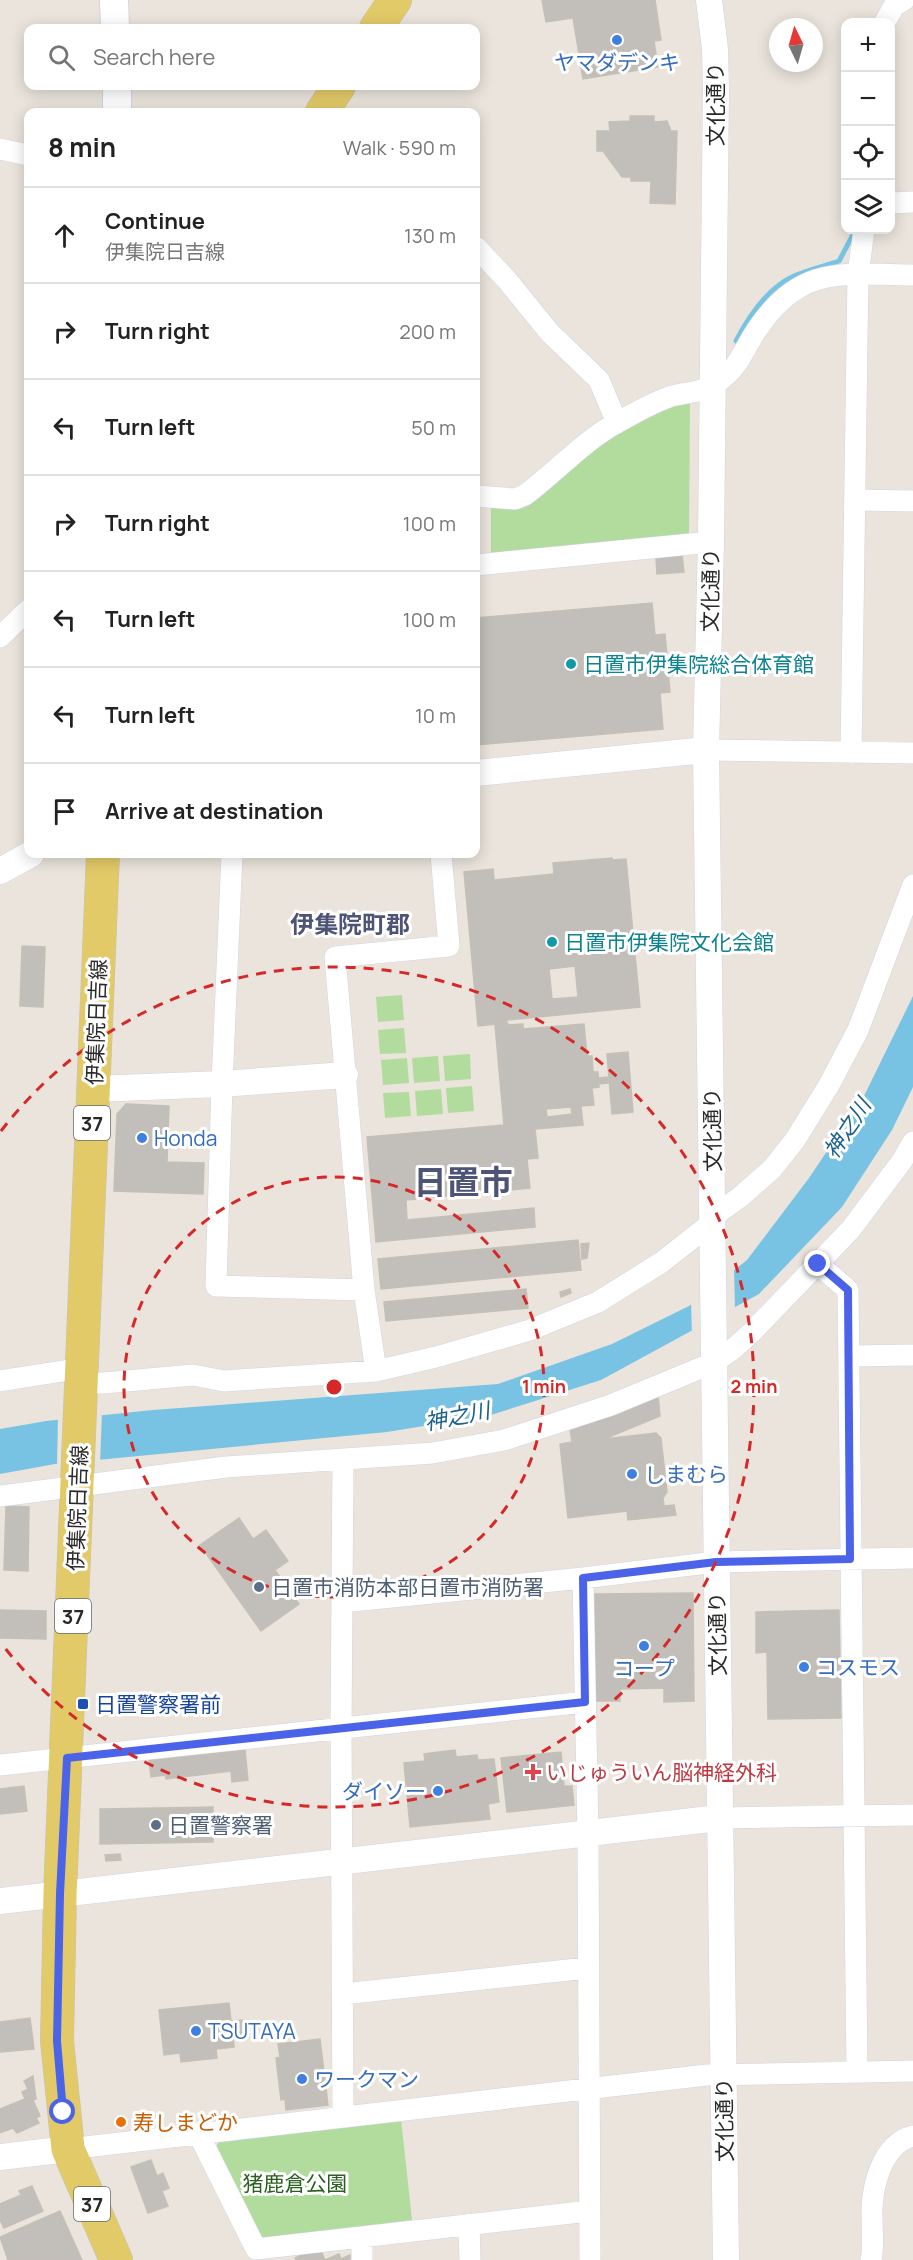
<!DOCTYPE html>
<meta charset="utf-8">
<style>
body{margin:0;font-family:Manrope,"Noto Sans JP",sans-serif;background:#f6f6f6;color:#222}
.controls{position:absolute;right:18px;top:18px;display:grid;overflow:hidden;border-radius:12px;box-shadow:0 3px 15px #0003}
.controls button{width:54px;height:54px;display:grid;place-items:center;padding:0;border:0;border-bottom:2px solid #e0e0e0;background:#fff;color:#222;font:30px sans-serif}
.compass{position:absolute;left:769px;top:18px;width:54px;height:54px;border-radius:50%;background:#fff;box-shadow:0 3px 15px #0003;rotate:355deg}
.stop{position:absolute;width:18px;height:18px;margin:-14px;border:4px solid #4b63e8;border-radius:50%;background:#fff}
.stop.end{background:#4b63e8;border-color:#fff;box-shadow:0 2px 6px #0008}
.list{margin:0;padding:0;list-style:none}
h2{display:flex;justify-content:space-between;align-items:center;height:78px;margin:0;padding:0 24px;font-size:26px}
h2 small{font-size:20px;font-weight:400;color:#767676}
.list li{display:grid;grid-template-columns:39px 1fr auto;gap:18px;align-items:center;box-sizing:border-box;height:96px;padding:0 24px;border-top:2px solid #e0e0e0}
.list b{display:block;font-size:22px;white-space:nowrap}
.list p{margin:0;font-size:20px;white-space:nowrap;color:#767676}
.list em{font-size:20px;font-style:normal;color:#767676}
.icon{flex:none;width:33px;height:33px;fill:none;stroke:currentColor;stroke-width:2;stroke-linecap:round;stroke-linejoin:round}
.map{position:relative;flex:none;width:913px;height:2260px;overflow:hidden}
.search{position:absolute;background:#fff;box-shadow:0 3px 15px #0003;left:24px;top:24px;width:456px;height:66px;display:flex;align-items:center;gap:15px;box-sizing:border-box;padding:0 21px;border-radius:12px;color:#767676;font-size:22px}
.panel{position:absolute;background:#fff;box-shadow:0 3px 15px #0003;left:24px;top:108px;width:456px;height:750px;border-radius:12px}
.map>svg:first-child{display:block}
.green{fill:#b1dc9d}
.water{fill:#78c3e3}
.pier{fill:#eae4dc}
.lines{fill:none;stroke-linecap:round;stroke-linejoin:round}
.stream{stroke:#78c3e3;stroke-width:5}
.building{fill:#c2beb9;stroke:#c5c0b6;stroke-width:1.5;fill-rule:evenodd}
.minor-casing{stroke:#d2d4e0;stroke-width:22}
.tertiary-casing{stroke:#d2d4e0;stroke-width:27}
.secondary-casing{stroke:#d2d4e0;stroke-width:30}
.primary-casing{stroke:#c3c3c3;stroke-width:34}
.minor{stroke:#fff;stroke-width:21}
.tertiary{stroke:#fff;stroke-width:26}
.secondary{stroke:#fff;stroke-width:28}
.primary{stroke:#e3ca68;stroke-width:33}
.route{stroke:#4b63e8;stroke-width:8}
.ring{fill:none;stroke:#d62828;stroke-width:3;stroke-dasharray:10 8}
.shop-dot{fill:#3f7fe0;stroke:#fff;stroke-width:2}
.culture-dot{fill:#0f9aa8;stroke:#fff;stroke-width:2}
.service-dot{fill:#5c6f8a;stroke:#fff;stroke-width:2}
.transit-dot{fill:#1a4fb4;stroke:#fff;stroke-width:2}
.health-dot{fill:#e0444e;stroke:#fff;stroke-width:2}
.food-dot{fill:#e8710a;stroke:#fff;stroke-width:2}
.labels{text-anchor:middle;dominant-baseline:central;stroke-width:6;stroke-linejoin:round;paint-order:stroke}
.shield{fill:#fff;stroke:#696969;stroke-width:1.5}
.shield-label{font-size:20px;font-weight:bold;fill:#292929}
.shop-label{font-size:21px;fill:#366cbe;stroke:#fff;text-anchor:start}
.street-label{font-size:21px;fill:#292929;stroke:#fff}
.culture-label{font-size:21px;fill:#0d838f;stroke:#fff;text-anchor:start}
.service-label{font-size:21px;fill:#4e5e75;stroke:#fff;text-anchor:start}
.transit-label{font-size:21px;fill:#164399;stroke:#fff;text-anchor:start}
.health-label{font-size:21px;fill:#be3a42;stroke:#fff;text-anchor:start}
.food-label{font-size:21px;fill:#c56008;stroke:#fff;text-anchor:start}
.park-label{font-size:21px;fill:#2b5f20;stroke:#fff}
.water-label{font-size:22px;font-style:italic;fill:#1a618c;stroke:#fff}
.quarter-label{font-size:24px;font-weight:bold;fill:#4e5475;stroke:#fff}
.town-label{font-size:33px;font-weight:bold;fill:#4e5475;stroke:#fff}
.centre{fill:#d62828;stroke:#fff;stroke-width:3}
.ring-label{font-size:18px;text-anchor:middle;font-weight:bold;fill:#d62828;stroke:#fff;stroke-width:6;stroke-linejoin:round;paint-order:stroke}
</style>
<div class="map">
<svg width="913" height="2260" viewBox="0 0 913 2260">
<rect width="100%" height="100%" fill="#eae4dc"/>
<!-- green -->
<path class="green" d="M690,398L689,535L491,556V502L514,504L618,428Z
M402,995L404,1020L378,1022L376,997Z
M404,1028L406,1053L380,1054L378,1030Z
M470,1054L471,1079L445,1081L443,1056Z
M438,1056L440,1081L414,1083L412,1058Z
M407,1058L409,1083L383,1085L381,1060Z
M472,1086L474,1111L448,1113L446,1088Z
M441,1089L443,1114L417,1116L415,1091Z
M409,1092L411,1116L385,1118L383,1093Z
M401,2119L412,2220L264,2239L257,2237L216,2148L220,2138Z"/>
<!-- water -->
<path class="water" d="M913,996V1087L892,1130L842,1207L759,1294L601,1380L491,1415L387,1432L55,1464L0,1474V1429L46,1421L153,1410L498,1384L612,1344L689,1306L747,1260L809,1178L864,1096Z"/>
<!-- pier -->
<path class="pier" d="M734,1266L735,1312L692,1336L691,1300Z
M102,1412L100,1464L57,1467L58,1416Z"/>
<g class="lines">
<!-- stream -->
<path class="stream" d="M736,341C749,316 767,288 794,276C808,270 824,266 839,261L855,231"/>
</g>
<!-- building -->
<path class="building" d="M542,0H655L661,40L654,41L658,67L583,79L573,18L546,22Z
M630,116H654V122L667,121L671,131H677L675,204L650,203L651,181H631V177H622L603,151H597V131H610L609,122L630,121Z
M682,555L684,572L657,574L656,558Z
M652,603L655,635L665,634L670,692L660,693L663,729L476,745V618Z
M612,858V860L626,859L640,1007L507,1020V1023L478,1026L464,872L493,869L494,880L554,874L553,863ZM575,966L578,997L552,999L549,969Z
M22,946L45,947L43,1007L20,1006Z
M508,1024V1025L523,1024V1029L584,1024L587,1056H592L593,1072H598L599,1087L592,1088L594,1105L581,1106L583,1125L535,1129L538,1158L527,1159L530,1188L406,1200L407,1220L534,1208L535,1227L376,1242L367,1137L504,1125L495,1025ZM571,1107L572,1114L547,1117L546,1109Z
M628,1052L633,1112L612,1114L607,1054Z
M608,1077L609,1083L599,1084V1078Z
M126,1104L169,1106L167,1162L204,1163L203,1194L114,1191L117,1114Z
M578,1240L581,1270L381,1289L378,1259Z
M589,1243L587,1258L582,1259L581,1244Z
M526,1289L528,1308L386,1321L384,1302Z
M570,1289L571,1293L561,1297L560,1292Z
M658,1394L660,1416L604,1439L656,1433L661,1438L667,1492L663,1498L664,1506L674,1505L676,1515L628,1520L627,1511L568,1518L560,1444L572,1442L570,1429Z
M6,1506L29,1507L28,1571L4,1570Z
M239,1518L253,1539L266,1530L288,1561L275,1570L299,1604L261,1631L200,1545Z
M693,1593L694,1701L664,1702V1688L620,1689V1701H595L594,1594Z
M0,1610L46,1611V1639L0,1638Z
M839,1610L841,1718L768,1719L767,1652L756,1653V1612Z
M245,1750L248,1780L232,1782L231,1771L166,1779L165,1775L151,1777L149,1760Z
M455,1750L456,1757L477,1755L478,1760L494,1759L499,1802L488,1804L490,1819L410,1827L404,1763L425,1761L424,1754Z
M561,1752L564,1786H572L574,1805L507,1812L501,1758Z
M24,1786L27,1811L0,1814V1789Z
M213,1807V1842L100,1844V1809Z
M120,1854L121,1860L106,1861L105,1855Z
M229,2003L231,2021L242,2020L244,2037L233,2038L234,2047L216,2049L217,2058L181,2062L180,2053L164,2055L159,2010Z
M30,2018L34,2049L0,2052V2022Z
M320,2039L328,2105L286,2110L285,2099L281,2100L276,2058L280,2057L278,2044Z
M33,2076L36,2099L33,2100L40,2116L36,2118L39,2123L17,2133L13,2128L0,2133V2109L25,2099L22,2092L28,2089L24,2081Z
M151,2160L157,2176L163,2173L169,2188L162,2191L168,2206L148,2213L131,2167Z
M32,2186L43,2211L4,2228L0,2220V2204L21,2195L19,2191Z
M60,2211L82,2260H8L0,2237Z
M321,2251L325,2260L339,2254L341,2259L350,2255V2260H296L295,2258L307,2252Z"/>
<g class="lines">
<defs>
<path id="minor" d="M885,22L894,6L904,0
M0,149L28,155
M890,203L913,202
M476,247L507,280L550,333L599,380L617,423
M476,496L515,499L525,495C556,472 583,441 618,422C635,413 653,402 672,396C686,392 703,393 715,384C740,367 741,354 756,331C800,264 843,274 913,275
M855,500L913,501
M476,565L711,542
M0,637L28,610
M706,750L913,753
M851,753L858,274L864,230
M232,854L222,1084L216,1286L364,1290
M714,1216L740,1197L772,1169L795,1140L829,1085L858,1030L913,885
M818,1264L848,1290L857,2071
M849,1356L913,1355
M376,1371L364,1290L335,957L449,946L441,854
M0,1381L82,1368
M82,1383H104L193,1375L224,1381L376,1371L436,1357L530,1330L598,1302L662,1262L714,1221
M343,1460L341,1730L343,2116
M0,1496L226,1467L433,1453L504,1440L611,1405L715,1362L732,1350L752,1332L851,1229L902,1161L913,1142
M583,1578L588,1834L590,2260
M342,1602L583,1578L716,1562L913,1558
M0,1765L585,1702
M719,1818L913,1815
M343,1994L587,1968
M198,2133L256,2249L589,2211
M68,2149L707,2075L913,2071
M469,2224L470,2260
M362,2237V2260
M871,2260C874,2246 872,2232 872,2218C871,2189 881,2144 913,2136"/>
<path id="tertiary" d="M709,0L715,49L716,89L711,542L706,750L726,2260
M476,773L706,750
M0,871L31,854
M94,1089L222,1084L345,1075
M0,1901L719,1818
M0,2157L68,2149"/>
<path id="secondary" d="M114,0L115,28
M117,86V112"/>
<path id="primary" d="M376,28L395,0
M322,112L339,86
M103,854L60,1894L57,2041L68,2149L116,2260"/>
</defs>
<!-- minor casing -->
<use href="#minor" class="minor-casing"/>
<!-- tertiary casing -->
<use href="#tertiary" class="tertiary-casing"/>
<!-- secondary casing -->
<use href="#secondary" class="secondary-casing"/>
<!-- primary casing -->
<use href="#primary" class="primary-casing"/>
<!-- minor -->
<use href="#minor" class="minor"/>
<!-- tertiary -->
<use href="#tertiary" class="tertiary"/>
<!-- secondary -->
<use href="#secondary" class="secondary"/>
<!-- primary -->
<use href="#primary" class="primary"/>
</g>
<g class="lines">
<!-- route -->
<path class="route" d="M63,2112L57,2041L60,1894L67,1758L585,1702L583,1578L716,1562L850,1559L848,1290L818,1264"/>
</g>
<!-- distance rings -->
<g class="ring">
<circle cx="334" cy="1387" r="210"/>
<path d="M1 1131A420 420 0 1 1 1 1643"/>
</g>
<!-- markers -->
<g class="shop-dot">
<circle cx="617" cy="40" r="6"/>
<circle cx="142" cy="1138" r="6"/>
<circle cx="632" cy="1474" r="6"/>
<circle cx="644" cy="1646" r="6"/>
<circle cx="804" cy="1667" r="6"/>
<circle cx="438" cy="1791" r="6"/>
<circle cx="196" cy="2031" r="6"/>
<circle cx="302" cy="2079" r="6"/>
</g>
<g class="culture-dot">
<circle cx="571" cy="664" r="6"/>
<circle cx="552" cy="942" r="6"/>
</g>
<g class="service-dot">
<circle cx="259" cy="1587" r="6"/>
<circle cx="156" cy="1825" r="6"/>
</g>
<rect class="transit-dot" x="77" y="1698" width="12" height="12" rx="3"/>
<path class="health-dot" d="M530 1763h6v6h6v6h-6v6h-6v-6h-6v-6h6z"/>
<circle class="food-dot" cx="121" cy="2122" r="6"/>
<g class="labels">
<!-- shield labels -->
<g class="shield">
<rect x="74" y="1106" width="36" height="34" rx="4.5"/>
<rect x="55" y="1599" width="36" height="34" rx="4.5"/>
<rect x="74" y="2187" width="36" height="34" rx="4.5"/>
</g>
<g class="shield-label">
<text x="92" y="1123">37</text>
<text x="73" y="1616">37</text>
<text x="92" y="2204">37</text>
</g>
<!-- shop labels -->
<g class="shop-label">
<text x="617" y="62" text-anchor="middle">ヤマダデンキ</text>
<text x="154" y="1138">Honda</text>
<text x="644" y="1474">しまむら</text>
<text x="816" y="1667">コスモス</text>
<text x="644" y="1668" text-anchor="middle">コープ</text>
<text x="426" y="1791" text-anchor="end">ダイソー</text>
<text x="208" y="2031">TSUTAYA</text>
<text x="314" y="2079">ワークマン</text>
</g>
<!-- street labels -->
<g class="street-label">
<text transform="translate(715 104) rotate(-90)">文化通り</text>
<text transform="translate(710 590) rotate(-89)">文化通り</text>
<text transform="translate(96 1022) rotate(-88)">伊集院日吉線</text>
<text transform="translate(712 1130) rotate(-91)">文化通り</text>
<text transform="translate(77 1508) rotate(-88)">伊集院日吉線</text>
<text transform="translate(717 1634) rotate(-91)">文化通り</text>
<text transform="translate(724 2120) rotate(-91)">文化通り</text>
</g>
<!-- culture labels -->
<g class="culture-label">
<text x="583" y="664">日置市伊集院総合体育館</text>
<text x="564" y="942">日置市伊集院文化会館</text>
</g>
<!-- service labels -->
<g class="service-label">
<text x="271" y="1587">日置市消防本部日置市消防署</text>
<text x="168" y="1825">日置警察署</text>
</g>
<!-- transit labels -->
<g class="transit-label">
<text x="95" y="1704">日置警察署前</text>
</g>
<!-- health labels -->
<g class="health-label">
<text x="546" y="1772">いじゅういん脳神経外科</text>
</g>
<!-- food labels -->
<g class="food-label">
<text x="133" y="2122">寿しまどか</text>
</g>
<!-- park labels -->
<g class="park-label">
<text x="295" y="2183">猪鹿倉公園</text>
</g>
<!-- water labels -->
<g class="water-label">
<text transform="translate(847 1128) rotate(-57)">神之川</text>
<text transform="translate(457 1416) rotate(-11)">神之川</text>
</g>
<!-- quarter labels -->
<g class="quarter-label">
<text x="350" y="923">伊集院町郡</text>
</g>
<!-- town labels -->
<g class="town-label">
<text x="463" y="1181">日置市</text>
</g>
</g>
<circle cx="334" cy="1387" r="9" class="centre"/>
<g class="ring-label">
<text x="544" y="1393">1 min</text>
<text x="754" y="1393">2 min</text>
</g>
</svg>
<div class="controls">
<button>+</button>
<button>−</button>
<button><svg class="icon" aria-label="locate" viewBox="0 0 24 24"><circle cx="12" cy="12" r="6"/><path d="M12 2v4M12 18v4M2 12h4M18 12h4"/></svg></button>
<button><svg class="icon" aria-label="layers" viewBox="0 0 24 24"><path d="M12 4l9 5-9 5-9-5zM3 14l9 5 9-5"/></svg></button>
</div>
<svg class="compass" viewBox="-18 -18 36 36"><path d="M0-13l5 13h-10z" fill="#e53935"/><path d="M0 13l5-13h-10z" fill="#767676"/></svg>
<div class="stop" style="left:63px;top:2112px"></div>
<div class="stop end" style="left:818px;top:1264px"></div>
<div class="search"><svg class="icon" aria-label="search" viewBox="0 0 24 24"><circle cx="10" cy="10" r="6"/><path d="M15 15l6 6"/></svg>Search here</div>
<section class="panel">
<h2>8 min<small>Walk · 590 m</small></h2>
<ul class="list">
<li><svg class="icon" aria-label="ahead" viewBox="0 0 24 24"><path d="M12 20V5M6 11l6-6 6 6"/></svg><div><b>Continue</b><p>伊集院日吉線</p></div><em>130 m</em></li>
<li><svg class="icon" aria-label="right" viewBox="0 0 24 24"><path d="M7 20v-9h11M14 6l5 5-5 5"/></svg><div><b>Turn right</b></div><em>200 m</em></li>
<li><svg class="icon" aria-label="left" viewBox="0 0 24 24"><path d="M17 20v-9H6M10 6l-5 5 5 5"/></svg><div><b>Turn left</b></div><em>50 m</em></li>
<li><svg class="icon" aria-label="right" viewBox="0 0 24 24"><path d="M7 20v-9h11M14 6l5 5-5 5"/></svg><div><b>Turn right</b></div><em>100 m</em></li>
<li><svg class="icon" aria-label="left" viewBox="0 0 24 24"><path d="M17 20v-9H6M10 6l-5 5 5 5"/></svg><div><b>Turn left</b></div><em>100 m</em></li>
<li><svg class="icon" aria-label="left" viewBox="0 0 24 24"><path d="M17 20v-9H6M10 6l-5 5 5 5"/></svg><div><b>Turn left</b></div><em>10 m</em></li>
<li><svg class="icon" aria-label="arrive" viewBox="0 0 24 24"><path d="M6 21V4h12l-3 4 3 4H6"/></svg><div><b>Arrive at destination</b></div></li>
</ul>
</section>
</div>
